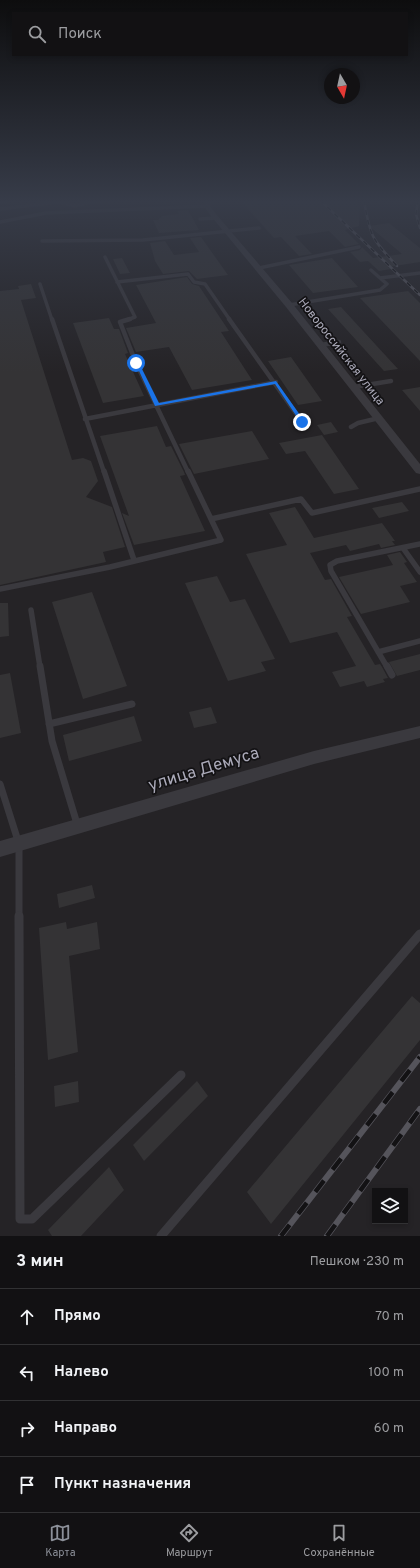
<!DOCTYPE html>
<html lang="ru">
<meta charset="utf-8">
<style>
body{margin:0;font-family:Overpass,sans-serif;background:#1b1a1c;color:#f1f3f6}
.controls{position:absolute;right:12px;bottom:12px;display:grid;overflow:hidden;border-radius:0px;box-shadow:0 2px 6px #0003}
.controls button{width:36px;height:36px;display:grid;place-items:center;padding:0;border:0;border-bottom:1px solid #313133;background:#121113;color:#f1f3f6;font:20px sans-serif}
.compass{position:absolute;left:324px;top:68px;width:36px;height:36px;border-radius:50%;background:#121113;box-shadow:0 2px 6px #0003;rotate:171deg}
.stop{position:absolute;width:12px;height:12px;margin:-9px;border:3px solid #1a73e8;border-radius:50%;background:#fff}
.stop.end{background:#1a73e8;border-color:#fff;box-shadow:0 1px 4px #0008}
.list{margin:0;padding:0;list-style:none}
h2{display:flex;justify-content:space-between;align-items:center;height:52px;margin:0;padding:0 16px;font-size:17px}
h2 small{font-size:13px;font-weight:400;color:#9c9da0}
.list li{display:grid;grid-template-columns:26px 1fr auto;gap:12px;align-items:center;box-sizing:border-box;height:56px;padding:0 16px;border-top:1px solid #313133}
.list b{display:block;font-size:15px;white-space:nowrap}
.list em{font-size:13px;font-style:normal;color:#9c9da0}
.icon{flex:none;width:22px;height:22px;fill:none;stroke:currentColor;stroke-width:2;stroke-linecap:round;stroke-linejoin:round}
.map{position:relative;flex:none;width:420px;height:1236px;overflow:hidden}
.search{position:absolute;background:#121113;box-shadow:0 2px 6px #0003;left:12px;right:12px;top:12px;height:44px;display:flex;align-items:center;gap:10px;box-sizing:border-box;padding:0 14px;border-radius:0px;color:#9c9da0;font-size:15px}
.sheet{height:276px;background:#121113}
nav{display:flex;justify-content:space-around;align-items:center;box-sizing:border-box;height:56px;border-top:1px solid #313133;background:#121113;font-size:11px;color:#9c9da0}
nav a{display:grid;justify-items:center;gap:2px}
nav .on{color:#8c9099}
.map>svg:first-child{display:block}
.built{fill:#252326;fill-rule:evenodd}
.building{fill:#343335}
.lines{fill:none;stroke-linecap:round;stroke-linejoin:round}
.service-far4{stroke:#3a393e;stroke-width:3.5}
.service-far3{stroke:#3a393e;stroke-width:4.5}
.service-far2{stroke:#3a393e;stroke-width:5.5}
.service-far1{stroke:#3a393e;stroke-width:7}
.service{stroke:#3a393e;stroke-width:9}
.minor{fill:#3a393e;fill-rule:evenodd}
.rail-far1-casing{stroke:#55545b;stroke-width:2.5}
.rail-casing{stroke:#55545b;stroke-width:6}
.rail-far1{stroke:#131214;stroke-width:1.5;stroke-dasharray:5;stroke-linecap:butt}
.rail{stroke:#131214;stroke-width:4.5;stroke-dasharray:14;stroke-linecap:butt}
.route{fill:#1a73e8}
.labels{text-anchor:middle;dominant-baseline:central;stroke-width:3.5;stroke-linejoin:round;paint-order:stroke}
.far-street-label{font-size:12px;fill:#abaab9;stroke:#131214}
.near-street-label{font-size:17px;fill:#abaab9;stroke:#131214}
</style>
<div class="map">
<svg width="420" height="1236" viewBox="0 0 420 1236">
<rect width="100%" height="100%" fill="#181719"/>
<!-- built -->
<path class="built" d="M420,200V1236H0V201ZM375,1191H405V1221H375Z"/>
<!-- building -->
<path class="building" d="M240,200H354L360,206L359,226L345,230L359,244L345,247L329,231L295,236L312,254L299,256L281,237L274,238Z
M188,210L199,230L159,233L153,220H158L162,216L179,214L177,211Z
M389,223L420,248V262L388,267L391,269L379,271L368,261L360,262L350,252L360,250L362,247L373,258L402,254L369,226Z
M201,237L228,275L197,279L189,271L163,274L155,261L150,243L165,241L174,255L199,252L190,238Z
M122,258L130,273L120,274L113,259Z
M332,258L358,287L313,293L289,265Z
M187,277L192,284L199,286L229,331L221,332L252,380L192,390L169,347L136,352L126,328L156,323L136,285Z
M31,284L36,298L21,300L72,460L83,458L91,461L98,481L86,497L112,507L125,547L103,552L106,562L0,585V291L19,289L18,286Z
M408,291L420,303V361L360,298Z
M341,307L398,369L384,371L328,309Z
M109,318L114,329H119L128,353L125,354L144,396L103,403L73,323Z
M291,357L322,401L298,405L268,361Z
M420,387V411L402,390Z
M331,422L338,432L324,435L317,425Z
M157,426L166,447L171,446L184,472L185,475L180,476L205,531L134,545L122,513L129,516L100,436Z
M252,431L269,459L194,474L179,444Z
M322,435L359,489L334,494L305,451L286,454L279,443Z
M402,502L409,511L379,518L372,508Z
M295,507L314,538L382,523L395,541H392L395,545L381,548L379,544L350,551L346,545L310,553L325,580L331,579L352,616L347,617L375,665L380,664L382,667L388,678L383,679L385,682L367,687L364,681L340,687L332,672L356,666L337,632L290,643L246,554L287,545L269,513Z
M400,552L407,562L404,563L417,582L400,586L410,602L361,614L339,577L393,565L387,555Z
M217,576L230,602L245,599L275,659L261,662L266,671L228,681L185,583Z
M92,592L127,686L83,699L52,602Z
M0,603H8L9,636L0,637Z
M420,654V670L397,676L389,662Z
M10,673L21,733L0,738V675Z
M211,707L217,723L194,728L189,712Z
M134,716L142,741L69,761L63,735Z
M92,885L95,898L59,908L57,894Z
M66,922L67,929L97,922L100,949L69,956L78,1052L48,1060L39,928Z
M412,996L420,1003V1040L271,1224L247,1192Z
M78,1081L79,1102L55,1107L54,1086Z
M197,1081L208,1096L144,1161L133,1145Z
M109,1167L124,1190L81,1236H52L48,1230Z"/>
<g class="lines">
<!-- service-far4 -->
<path class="service-far4" d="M0,202L14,200
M0,209L59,202L75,206L95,201L128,200
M200,219L215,218
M0,222L46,213L207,206
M42,241L143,240L259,228
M105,257L135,317L127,320
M259,268L359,247
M371,270L380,278L420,273
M117,282L188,274L194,282L205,284L230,320
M40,284L52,320
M289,305L380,290L387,284L380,278"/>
<!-- service-far3 -->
<path class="service-far3" d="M52,319L104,472
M130,319L120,322L136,363L188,472
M229,319L302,422
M321,345L339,342
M354,387L391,381
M85,419L276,382
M351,427L358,423L379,418"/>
<!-- service-far2 -->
<path class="service-far2" d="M104,471L134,560
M188,471L211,519
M403,548L420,572
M0,589L110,567L221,540L211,519L301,499L312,513L420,489
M31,610L40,667
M378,652L420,641
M387,667L331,571L330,565L337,561L420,544"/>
<!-- service-far1 -->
<path class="service-far1" d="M40,666L52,741L78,827
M387,666L392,675
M49,724L132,704
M0,784L19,844V917"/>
<!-- service -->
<path class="service" d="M19,916L20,1219H32L181,1075
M161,1236L420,934"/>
<!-- minor -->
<path class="minor" d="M206,200H212L210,206L216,214L292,303L420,464V474L416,473L286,307L211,216L204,206Z
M420,726V738L314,764L0,857V841L314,751Z"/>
<defs>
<path id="rail-far1" d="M320,200L420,295
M364,200C370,237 372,239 397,266
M418,200L416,214L420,228"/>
<path id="rail" d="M281,1236L420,1057
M327,1236L420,1109"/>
</defs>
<!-- rail-far1 casing -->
<use href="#rail-far1" class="rail-far1-casing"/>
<!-- rail casing -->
<use href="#rail" class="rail-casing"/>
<!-- rail-far1 -->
<use href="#rail-far1" class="rail-far1"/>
<!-- rail -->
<use href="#rail" class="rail"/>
</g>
<!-- sky -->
<linearGradient id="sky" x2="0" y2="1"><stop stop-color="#0d0d0e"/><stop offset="0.54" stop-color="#373c49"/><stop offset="1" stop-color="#373c49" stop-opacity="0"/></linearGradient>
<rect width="420" height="373" fill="url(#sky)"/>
<!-- route -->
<path class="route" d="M135,362L139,363L159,403L276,381L305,422L301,423L275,384L155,406Z"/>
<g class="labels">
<!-- far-street labels -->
<g class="far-street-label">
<text transform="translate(341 352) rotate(52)">Новороссийская улица</text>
</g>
<!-- near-street labels -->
<g class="near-street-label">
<text transform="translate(204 770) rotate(-17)">улица Демуса</text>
</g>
</g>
</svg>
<div class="controls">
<button><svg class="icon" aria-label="layers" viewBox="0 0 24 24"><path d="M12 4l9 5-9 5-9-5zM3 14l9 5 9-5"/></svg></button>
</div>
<svg class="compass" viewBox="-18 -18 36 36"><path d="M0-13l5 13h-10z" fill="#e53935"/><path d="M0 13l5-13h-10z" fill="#9c9da0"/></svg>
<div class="stop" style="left:136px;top:363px"></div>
<div class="stop end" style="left:302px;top:422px"></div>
<div class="search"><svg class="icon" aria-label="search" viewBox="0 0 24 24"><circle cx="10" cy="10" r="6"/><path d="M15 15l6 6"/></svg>Поиск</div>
</div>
<section class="sheet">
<h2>3 мин<small>Пешком · 230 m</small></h2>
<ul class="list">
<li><svg class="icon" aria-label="ahead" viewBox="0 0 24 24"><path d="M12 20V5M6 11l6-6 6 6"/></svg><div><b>Прямо</b></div><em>70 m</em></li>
<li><svg class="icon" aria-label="left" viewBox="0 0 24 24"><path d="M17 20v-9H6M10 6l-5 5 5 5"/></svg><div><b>Налево</b></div><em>100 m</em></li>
<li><svg class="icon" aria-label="right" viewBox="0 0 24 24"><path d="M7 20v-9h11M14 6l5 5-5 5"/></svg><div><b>Направо</b></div><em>60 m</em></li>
<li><svg class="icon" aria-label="arrive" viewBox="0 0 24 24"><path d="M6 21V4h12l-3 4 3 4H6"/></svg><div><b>Пункт назначения</b></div></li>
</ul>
</section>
<nav>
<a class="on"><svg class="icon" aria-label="map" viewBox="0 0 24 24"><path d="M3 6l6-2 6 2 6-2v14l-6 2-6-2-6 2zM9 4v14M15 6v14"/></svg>Карта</a>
<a><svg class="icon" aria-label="directions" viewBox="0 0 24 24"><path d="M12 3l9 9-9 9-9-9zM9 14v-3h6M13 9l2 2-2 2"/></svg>Маршрут</a>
<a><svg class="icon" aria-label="saved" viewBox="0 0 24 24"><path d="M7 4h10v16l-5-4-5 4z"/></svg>Сохранённые</a>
</nav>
